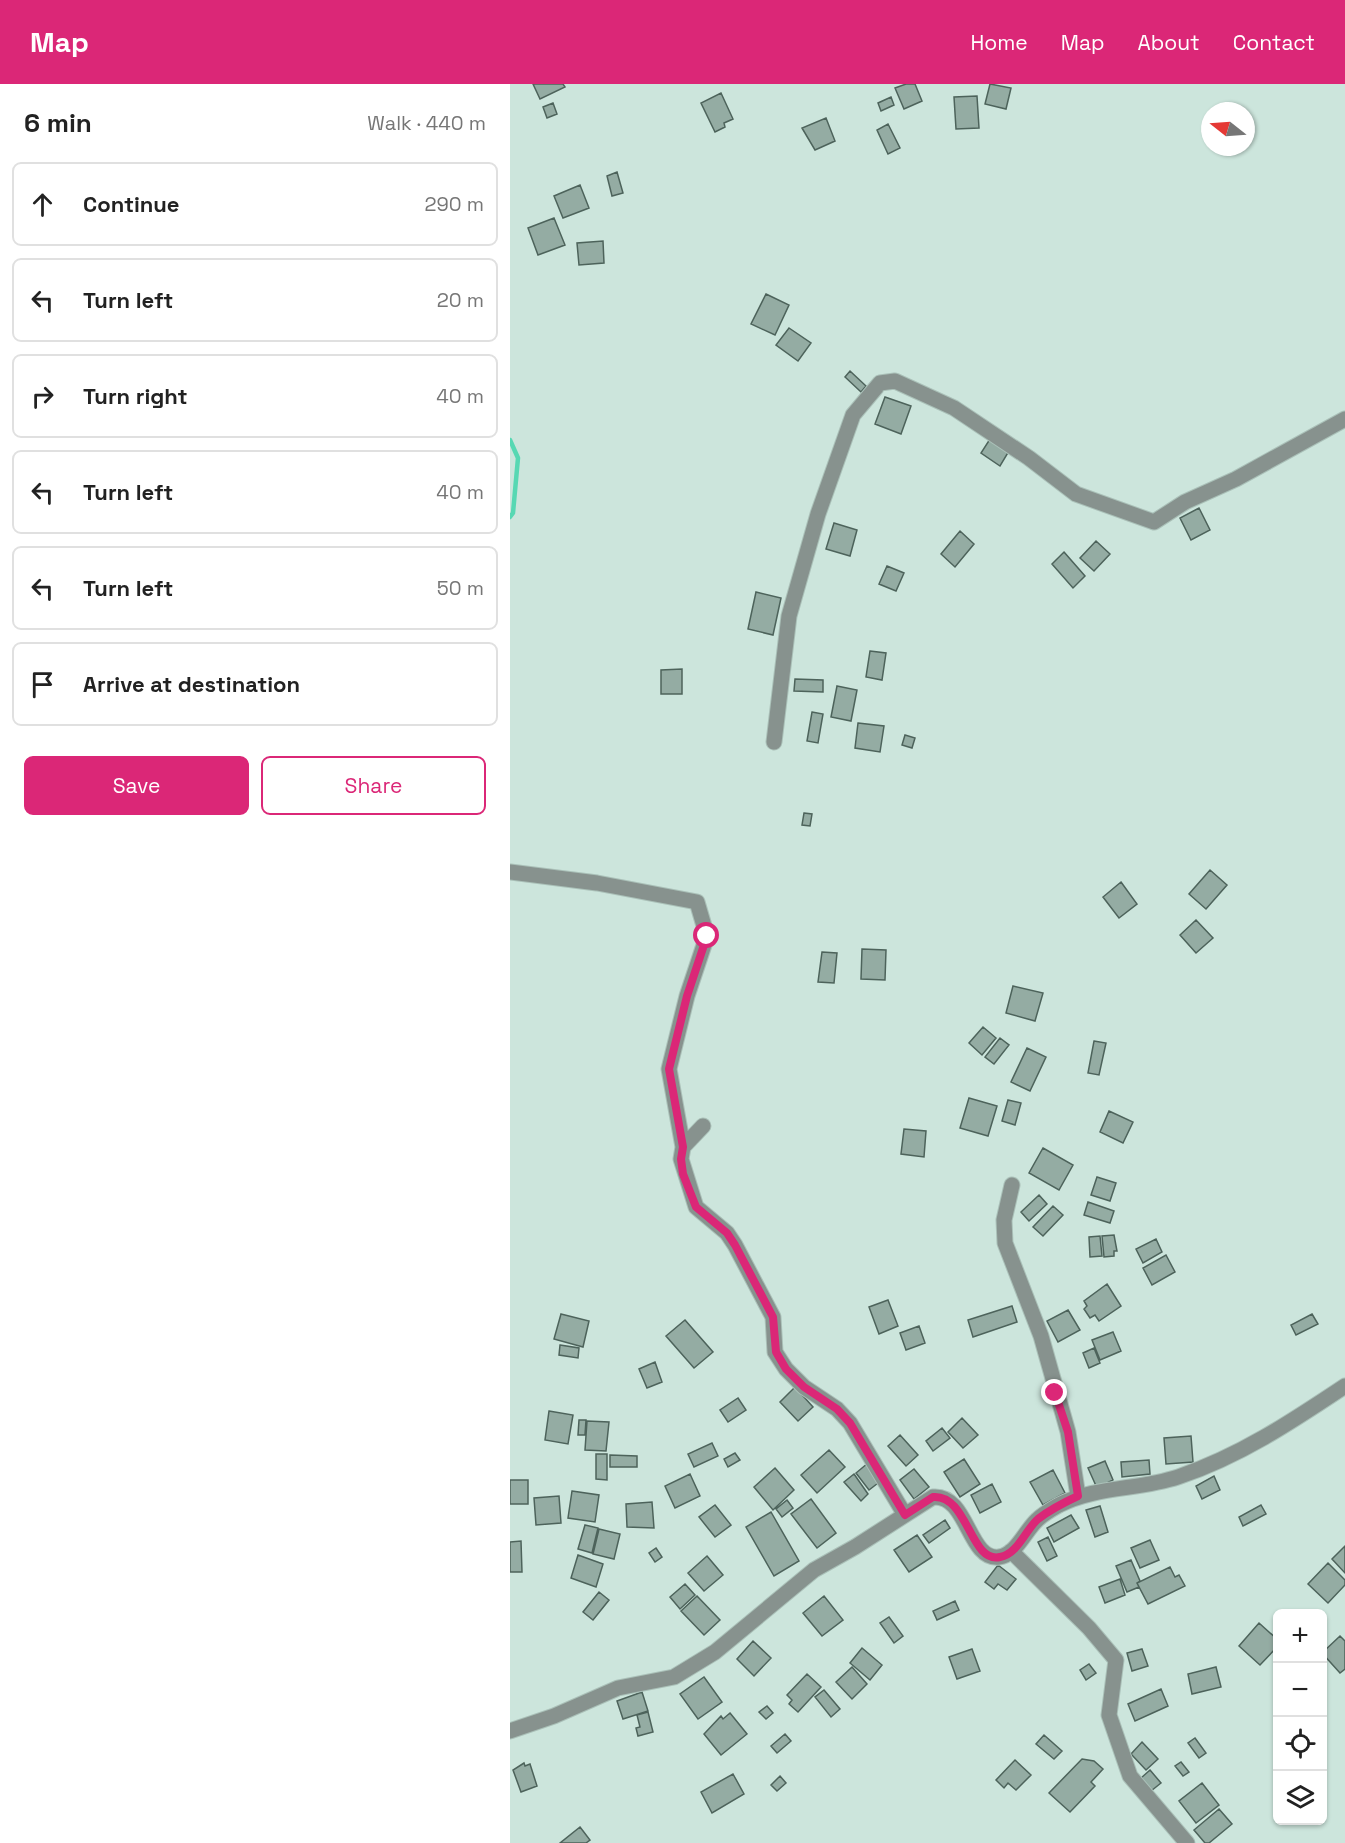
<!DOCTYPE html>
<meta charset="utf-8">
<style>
body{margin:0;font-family:"Space Grotesk",sans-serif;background:#f2f2f2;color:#222}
.controls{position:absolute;right:18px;bottom:18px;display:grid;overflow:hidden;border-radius:9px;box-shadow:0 2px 4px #0004}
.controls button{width:54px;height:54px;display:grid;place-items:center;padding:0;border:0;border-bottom:2px solid #e0e0e0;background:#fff;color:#222;font:30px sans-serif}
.compass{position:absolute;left:691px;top:18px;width:54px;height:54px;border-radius:50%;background:#fff;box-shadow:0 2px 4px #0004;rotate:287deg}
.stop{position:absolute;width:18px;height:18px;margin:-14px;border:4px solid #db2777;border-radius:50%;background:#fff}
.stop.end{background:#db2777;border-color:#fff;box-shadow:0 2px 6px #0008}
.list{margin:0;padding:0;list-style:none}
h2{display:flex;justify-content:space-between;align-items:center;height:78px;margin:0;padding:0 24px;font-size:26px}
h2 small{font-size:20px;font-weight:400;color:#767676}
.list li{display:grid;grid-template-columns:39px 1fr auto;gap:18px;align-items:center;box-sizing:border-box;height:84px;margin:0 12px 12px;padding:0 12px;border:2px solid #e0e0e0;border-radius:9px}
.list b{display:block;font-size:22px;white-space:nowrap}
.list em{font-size:20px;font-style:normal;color:#767676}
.actions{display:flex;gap:12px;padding:18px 24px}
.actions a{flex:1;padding:14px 0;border:2px solid #db2777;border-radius:9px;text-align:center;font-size:21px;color:#db2777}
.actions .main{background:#db2777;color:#fff}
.icon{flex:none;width:33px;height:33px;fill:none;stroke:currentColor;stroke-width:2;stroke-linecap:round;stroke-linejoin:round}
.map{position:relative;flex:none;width:835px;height:1759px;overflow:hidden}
header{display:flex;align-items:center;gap:36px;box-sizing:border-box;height:84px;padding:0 30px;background:#db2777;color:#fff}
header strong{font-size:28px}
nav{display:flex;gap:33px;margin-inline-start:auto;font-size:21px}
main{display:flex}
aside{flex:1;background:#fff}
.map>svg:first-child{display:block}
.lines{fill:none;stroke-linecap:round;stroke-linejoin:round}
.stream{stroke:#57d8b3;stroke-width:4.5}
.building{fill:#94aca3;stroke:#4d635b;stroke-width:1.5}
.minor-casing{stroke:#aac0b8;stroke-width:17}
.minor{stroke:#87928e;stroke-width:15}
.route{stroke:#db2777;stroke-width:8}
</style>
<header>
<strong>Map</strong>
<nav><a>Home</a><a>Map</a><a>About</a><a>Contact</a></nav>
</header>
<main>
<aside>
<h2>6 min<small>Walk · 440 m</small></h2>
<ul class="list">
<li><svg class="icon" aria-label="ahead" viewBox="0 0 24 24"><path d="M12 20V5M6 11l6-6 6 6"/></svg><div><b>Continue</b></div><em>290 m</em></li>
<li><svg class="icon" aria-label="left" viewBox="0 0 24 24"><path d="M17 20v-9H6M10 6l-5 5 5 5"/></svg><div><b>Turn left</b></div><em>20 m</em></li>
<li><svg class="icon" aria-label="right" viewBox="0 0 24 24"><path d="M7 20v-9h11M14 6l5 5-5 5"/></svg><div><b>Turn right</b></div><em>40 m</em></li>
<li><svg class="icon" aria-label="left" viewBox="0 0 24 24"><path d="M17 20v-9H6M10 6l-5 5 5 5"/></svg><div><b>Turn left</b></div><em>40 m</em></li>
<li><svg class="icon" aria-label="left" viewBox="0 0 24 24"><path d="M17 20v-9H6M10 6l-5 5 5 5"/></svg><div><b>Turn left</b></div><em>50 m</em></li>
<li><svg class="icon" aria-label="arrive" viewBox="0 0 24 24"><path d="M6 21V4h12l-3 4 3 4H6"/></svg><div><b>Arrive at destination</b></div></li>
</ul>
<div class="actions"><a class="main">Save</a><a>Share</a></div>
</aside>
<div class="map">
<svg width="835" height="1759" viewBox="0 0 835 1759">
<rect width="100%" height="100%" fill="#cce5dc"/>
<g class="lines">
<!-- stream -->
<path class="stream" d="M0,356L8,374L3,429L0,433"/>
</g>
<!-- building -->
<path class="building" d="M23,0H53L55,3L30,15Z
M396,0H405L412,17L394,25L385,4Z
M480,0L501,4L496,25L475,20Z
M211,9L223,35L214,39L215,43L205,48L191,19Z
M467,12L469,44L446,45L444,13Z
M381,13L384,21L371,27L368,19Z
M43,19L47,30L37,34L33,23Z
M316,34L325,57L305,66L292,44Z
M378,40L390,64L378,70L367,46Z
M107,88L113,109L102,112L97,92Z
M70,101L79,124L53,134L44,112Z
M44,134L55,161L28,171L18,144Z
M93,157L94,179L69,181L67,159Z
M256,210L279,221L265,251L241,240Z
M279,244L301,259L288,277L266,261Z
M340,287L356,302L351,308L335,293Z
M375,313L401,322L391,350L365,340Z
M480,355L499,367L490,382L471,369Z
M689,424L700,446L681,456L670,434Z
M324,439L347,446L340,472L316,465Z
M450,447L464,460L445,483L431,470Z
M586,457L600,470L584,487L570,474Z
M554,468L575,492L563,504L542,480Z
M377,482L394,489L386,507L369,500Z
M246,508L271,514L263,551L238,545Z
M360,567L376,569L372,596L356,593Z
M172,585V610H151V586Z
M285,595L313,596V608L284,607Z
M327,602L347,606L341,637L321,633Z
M302,628L313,630L308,659L297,657Z
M348,639L374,642L370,668L345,664Z
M395,651L405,654L402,664L392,661Z
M294,729L302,730L300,742L292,741Z
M700,786L717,801L696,825L679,810Z
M611,798L627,820L609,834L593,813Z
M686,836L703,854L686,869L670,851Z
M352,865L376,866L375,896L351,895Z
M312,868L327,869L324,899L308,898Z
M503,902L533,909L525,937L496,929Z
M473,943L486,954L472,971L459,959Z
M490,954L499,961L484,980L475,973Z
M584,957L596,959L589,991L578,989Z
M517,964L536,973L520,1007L501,998Z
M459,1014L487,1022L478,1052L450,1044Z
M498,1016L511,1019L505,1041L492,1037Z
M599,1027L623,1038L613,1059L590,1048Z
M394,1045L416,1047L414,1073L391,1070Z
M533,1064L563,1081L549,1106L519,1089Z
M587,1093L606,1099L600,1117L581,1111Z
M529,1111L537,1120L519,1137L511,1128Z
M578,1118L604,1127L600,1139L574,1131Z
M543,1122L553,1131L533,1152L523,1143Z
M604,1151L607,1167H604V1172L594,1173L592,1152Z
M590,1152L592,1172L580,1173L579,1153Z
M646,1155L652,1168L633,1179L626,1165Z
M656,1171L665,1188L642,1201L633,1184Z
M597,1200L611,1222L589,1237L585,1231L580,1234L574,1225L577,1222L574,1217Z
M378,1216L388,1242L369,1250L359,1223Z
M502,1222L507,1238L463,1253L458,1236Z
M558,1226L570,1246L548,1258L537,1237Z
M51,1230L79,1237L73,1263L44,1255Z
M802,1230L808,1240L786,1251L781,1241Z
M175,1236L203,1268L184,1284L156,1252Z
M409,1242L415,1259L396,1266L390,1249Z
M603,1248L611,1267L590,1276L582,1256Z
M50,1261L69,1264L68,1274L49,1271Z
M584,1264L590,1279L579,1284L573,1269Z
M145,1278L152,1298L137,1304L129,1285Z
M285,1303L303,1323L288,1337L270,1318Z
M228,1314L236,1326L218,1338L210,1326Z
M39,1327L63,1331L58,1360L35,1356Z
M452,1334L468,1351L453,1364L438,1348Z
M69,1336H76L75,1351H68Z
M77,1337L99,1338L96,1367L75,1366Z
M432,1344L440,1354L423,1367L416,1357Z
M390,1351L408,1371L396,1382L378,1362Z
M681,1352L683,1378L656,1380L654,1354Z
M202,1359L208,1372L184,1383L178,1370Z
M319,1366L335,1383L307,1409L291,1391Z
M225,1369L230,1376L218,1383L214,1375Z
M86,1370H97V1396L86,1395Z
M100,1371L127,1372V1383H100Z
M454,1375L470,1400L450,1413L434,1388Z
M639,1376L640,1390L612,1393L611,1378Z
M595,1377L603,1396L587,1404L578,1384Z
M358,1379L372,1396L359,1406L346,1389Z
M265,1384L284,1406L263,1426L244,1403Z
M404,1385L419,1403L404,1415L390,1396Z
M543,1386L555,1409L533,1421L520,1398Z
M180,1390L190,1412L165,1424L155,1402Z
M344,1390L358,1410L351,1417L334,1398Z
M704,1392L710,1406L692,1415L686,1402Z
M0,1396H18V1420H0Z
M482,1400L491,1418L470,1429L461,1411Z
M62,1407L89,1411L85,1438L58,1434Z
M49,1412L51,1439L26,1441L24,1414Z
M301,1415L326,1449L307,1464L281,1430Z
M277,1416L283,1424L272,1433L266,1425Z
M142,1418L144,1444L117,1443L116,1420Z
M205,1421L221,1441L205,1453L189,1433Z
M751,1421L756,1430L733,1442L729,1433Z
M590,1422L598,1448L585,1453L576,1426Z
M261,1428L289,1477L264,1492L236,1443Z
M561,1431L569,1444L544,1458L537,1444Z
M435,1436L440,1444L419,1459L413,1451Z
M75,1441L88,1444L82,1469L68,1465Z
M89,1445L110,1450L104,1475L83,1470Z
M407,1451L422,1473L399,1488L384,1466Z
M538,1453L547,1472L537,1477L528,1458Z
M640,1456L649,1476L630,1484L621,1464Z
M11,1457L12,1488H0V1458Z
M835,1462V1489L822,1475Z
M146,1464L152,1473L145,1478L139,1469Z
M68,1471L93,1480L86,1503L61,1494Z
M197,1472L213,1491L194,1507L178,1489Z
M621,1476L630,1497L627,1499L629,1503L617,1508L606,1482Z
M818,1479L835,1496V1501L818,1519L798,1500Z
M488,1481L506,1495L497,1506L488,1500L484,1505L475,1498Z
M660,1483L665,1493L669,1491L675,1502L638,1520L627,1499Z
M610,1495L615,1511L595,1519L589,1503Z
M175,1500L185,1511L170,1525L160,1513Z
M89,1508L99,1516L83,1536L73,1528Z
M187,1512L210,1536L194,1551L171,1527Z
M314,1512L333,1536L312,1552L293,1529Z
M445,1517L449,1526L427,1536L423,1527Z
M379,1533L393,1552L384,1559L370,1539Z
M749,1539L768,1556V1562L750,1581L729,1562Z
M830,1552L835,1557V1585L830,1589L812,1569Z
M243,1557L261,1574L244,1592L227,1575Z
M352,1564L372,1581L360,1596L340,1579Z
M462,1565L470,1587L447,1595L439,1573Z
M632,1565L638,1582L622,1587L617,1569Z
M579,1580L586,1589L576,1596L570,1586Z
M342,1583L357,1600L342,1615L326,1598Z
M706,1583L711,1603L682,1610L678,1590Z
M297,1590L311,1603L288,1628L279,1620L282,1616L277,1611Z
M194,1593L212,1618L188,1635L170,1610Z
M651,1605L658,1622L625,1637L618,1620Z
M314,1606L330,1625L321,1633L305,1613Z
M132,1608L138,1627L113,1635L107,1617Z
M257,1622L263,1629L256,1635L249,1628Z
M138,1628L143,1648L128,1652L126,1644L130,1643L127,1631Z
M220,1629L237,1650L211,1671L194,1650L211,1632L213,1635Z
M275,1650L281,1657L267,1669L261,1662Z
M534,1651L552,1667L544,1675L526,1660Z
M685,1654L696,1669L689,1674L678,1659Z
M632,1658L648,1675L636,1686L621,1670Z
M572,1675L584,1677L593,1685L581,1698L585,1702L560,1728L539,1709Z
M505,1676L521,1691L506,1706L498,1699L494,1704L486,1696Z
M671,1678L679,1688L673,1692L665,1682Z
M14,1679L15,1682L20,1680L27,1702L11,1708L3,1686Z
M640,1686L651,1699L641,1707L631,1694Z
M223,1690L234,1710L202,1729L191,1708Z
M270,1692L276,1699L267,1707L261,1701Z
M692,1699L709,1721L686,1739L669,1717Z
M709,1725L722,1740L699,1759H695L684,1746Z
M70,1743L80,1756L76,1759H50Z"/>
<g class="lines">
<defs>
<path id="minor" d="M264,658L279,532L308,430L343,331L370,299L385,297L444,324L519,374L566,410L644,438L675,418L726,395L835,335
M0,788L87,799L187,818L197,852L177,912L159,985L173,1063
M193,1042L173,1063L171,1075L186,1123L217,1149L225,1161L263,1233L265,1268L276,1285L294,1303L327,1325L340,1339L395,1431
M502,1101L494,1136L495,1159L531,1252L558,1348L568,1412
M501,1467L579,1544L606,1576L599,1631L620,1692L677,1759
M0,1647L44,1632L108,1604L164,1593L205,1568L304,1486L345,1463L423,1413C458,1410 458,1477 489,1473C506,1471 515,1447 527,1436C533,1430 542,1425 549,1421C586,1402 629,1406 668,1393C730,1372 781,1338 835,1302"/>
</defs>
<!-- minor casing -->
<use href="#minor" class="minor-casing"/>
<!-- minor -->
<use href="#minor" class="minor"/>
</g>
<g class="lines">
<!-- route -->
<path class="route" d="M197,852L177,912L159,985L173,1063L171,1075L173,1090L186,1123L217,1149L225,1161L263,1233L266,1268L276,1285L294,1303L327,1325L340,1339L395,1431L423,1413C458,1410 460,1480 490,1473C508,1470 516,1445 528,1435C541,1425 555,1418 568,1412L558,1348L545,1309"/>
</g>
</svg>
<div class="controls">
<button>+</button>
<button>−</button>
<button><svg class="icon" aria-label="locate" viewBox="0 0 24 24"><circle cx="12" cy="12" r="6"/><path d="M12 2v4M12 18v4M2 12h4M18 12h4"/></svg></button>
<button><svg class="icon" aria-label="layers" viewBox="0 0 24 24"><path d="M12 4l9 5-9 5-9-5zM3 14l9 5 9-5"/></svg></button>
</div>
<svg class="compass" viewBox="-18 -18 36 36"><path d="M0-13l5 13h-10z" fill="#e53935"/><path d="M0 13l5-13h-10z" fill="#767676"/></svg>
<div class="stop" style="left:197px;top:852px"></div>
<div class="stop end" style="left:545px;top:1309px"></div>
</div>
</main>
